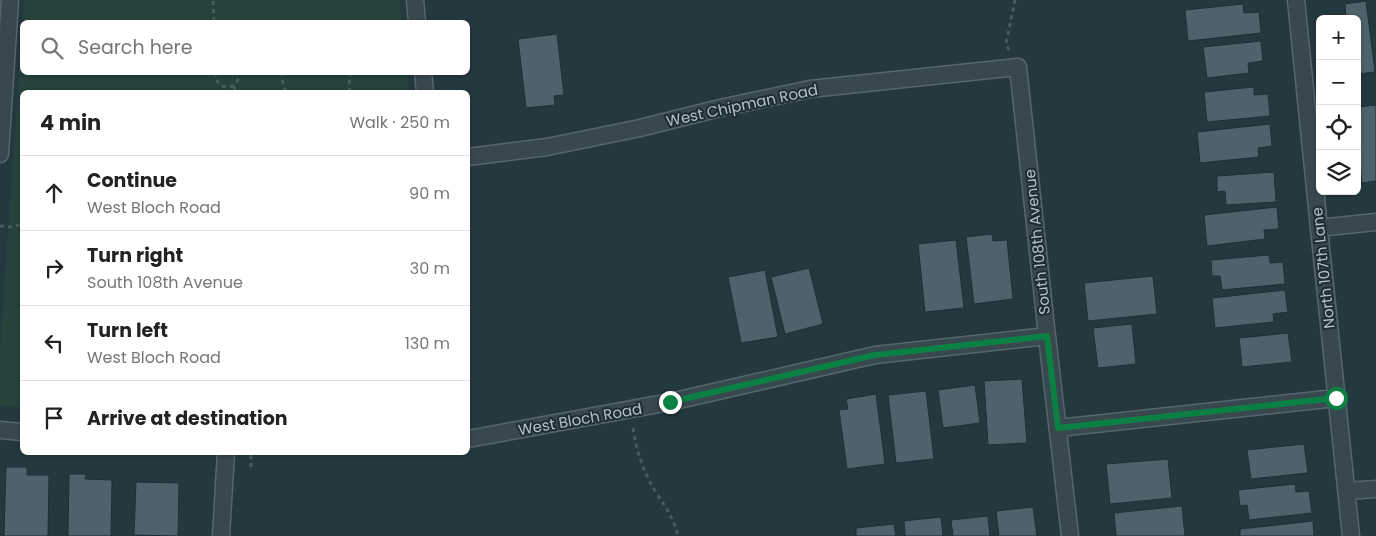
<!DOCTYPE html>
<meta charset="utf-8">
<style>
body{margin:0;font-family:Poppins,sans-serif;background:#f2f2f2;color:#222}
.controls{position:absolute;right:15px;top:15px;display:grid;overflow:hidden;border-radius:8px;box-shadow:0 1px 4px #0004}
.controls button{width:45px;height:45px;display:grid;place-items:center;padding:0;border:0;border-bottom:1px solid #e0e0e0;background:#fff;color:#222;font:25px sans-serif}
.stop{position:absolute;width:15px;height:15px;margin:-11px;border:4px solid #0b8043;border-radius:50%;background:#fff}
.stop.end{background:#0b8043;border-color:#fff;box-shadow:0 1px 5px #0008}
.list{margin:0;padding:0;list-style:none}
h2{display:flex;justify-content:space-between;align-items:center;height:65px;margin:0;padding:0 20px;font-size:21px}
h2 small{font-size:16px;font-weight:400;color:#767676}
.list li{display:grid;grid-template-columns:32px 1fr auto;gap:15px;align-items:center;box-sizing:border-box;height:75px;padding:0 20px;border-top:1px solid #e0e0e0}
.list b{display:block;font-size:19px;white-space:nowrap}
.list p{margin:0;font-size:16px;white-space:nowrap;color:#767676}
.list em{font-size:16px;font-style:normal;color:#767676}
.icon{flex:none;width:28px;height:28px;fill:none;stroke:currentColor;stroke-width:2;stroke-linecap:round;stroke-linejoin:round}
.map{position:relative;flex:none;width:1376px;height:536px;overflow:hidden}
.search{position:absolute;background:#fff;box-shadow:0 1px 4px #0004;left:20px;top:20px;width:450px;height:55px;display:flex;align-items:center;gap:12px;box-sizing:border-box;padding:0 18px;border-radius:8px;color:#767676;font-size:19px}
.panel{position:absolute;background:#fff;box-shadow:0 1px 4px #0004;left:20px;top:90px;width:450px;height:365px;border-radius:8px}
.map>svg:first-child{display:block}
.green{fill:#27423c}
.building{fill:#4d626a;stroke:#1f2f36}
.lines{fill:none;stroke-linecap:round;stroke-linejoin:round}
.street-casing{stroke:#56666d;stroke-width:19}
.path{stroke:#465e5a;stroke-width:3;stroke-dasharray:4 4;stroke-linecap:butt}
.street{stroke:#38484f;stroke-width:16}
.route{stroke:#0b8043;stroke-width:6}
.labels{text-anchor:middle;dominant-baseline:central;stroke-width:4;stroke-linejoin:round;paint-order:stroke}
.street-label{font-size:15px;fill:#b4c3ca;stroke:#1d2d34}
</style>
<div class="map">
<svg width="1376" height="536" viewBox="0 0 1376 536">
<rect width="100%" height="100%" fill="#24383f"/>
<!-- green -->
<path class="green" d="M24,0H399L402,22H23Z
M22,27V72L407,73L409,92H22V408L0,406V349Z"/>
<!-- building -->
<path class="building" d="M1366,1L1375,72L1357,74V19L1338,18L1346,17L1345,4Z
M1243,4L1244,13L1259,12L1261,33L1188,41L1185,10Z
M557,34L564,95L554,96L555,105L526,108L518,39Z
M1261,41L1263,61L1248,63L1249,73L1207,78L1203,47Z
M1254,87V95L1268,94L1270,116L1207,122L1204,92Z
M1376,105V181L1362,183L1360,167L1357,168V107Z
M1270,124L1272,146L1258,148L1259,157L1200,163L1197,132Z
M1274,172L1276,202L1226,205L1225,191L1217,192V176Z
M1277,207L1279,229L1264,230L1265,239L1207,246L1204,215Z
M992,234L993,241L1007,240L1013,299L974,304L966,237Z
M956,240L964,308L925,312L918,244Z
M1269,255L1270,263L1283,262L1285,284L1222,290L1220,276H1212L1211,260Z
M809,268L823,324L785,334L771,277Z
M765,270L778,337L741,343L728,277Z
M1153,276L1157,314L1088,321L1084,283Z
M1285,290L1288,312L1273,314L1274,322L1215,328L1212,298Z
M1132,324L1136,364L1098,368L1093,328Z
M1288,333L1292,362L1242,367L1239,338Z
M1022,379L1027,443L988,445L984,381Z
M975,385L980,423L943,428L938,390Z
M926,391L934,459L896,463L888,395Z
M876,394L885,464L847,469L839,410L848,409L846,399Z
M1304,444L1308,473L1251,479L1247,450Z
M1168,459L1172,498L1110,504L1106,464Z
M6,467H27V475H49L48,536H4Z
M69,474H86L85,479L112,480L111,536H68Z
M136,482L179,483L178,536L134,535Z
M1295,484L1296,492L1309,491L1312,513L1249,520L1247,505L1240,506L1238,490Z
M1182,506L1185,536H1116L1114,513Z
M1033,507L1037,536H999L996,511Z
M988,516L990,536H953L951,520Z
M941,517L943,536H905L904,521Z
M1313,521L1314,536H1240V529Z
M894,524L896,536H856V528Z"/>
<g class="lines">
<defs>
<path id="street" d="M415,0L417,22
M1296,0L1319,228L1351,536
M423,72L425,92
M0,154L10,0
M468,157L547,147L640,128L720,108L810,89L1018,67L1047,336L1070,536
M1319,228L1376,222
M1058,428L1336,398
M0,430L22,432
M468,439L670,402L875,355L1047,336
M1346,491L1376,489
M221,536L226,452"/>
</defs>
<!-- street casing -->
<use href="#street" class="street-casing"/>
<!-- path -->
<path class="path" d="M213,1L214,22
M1009,50L1006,44L1015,0
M215,72C215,92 240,92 239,72
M282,72L283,85L286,92
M233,86L237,92
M350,92L349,84L351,72
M0,226L12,227L22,224
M633,428C637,453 643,472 657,494C667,510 673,517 678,536
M251,467V452"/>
<!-- street -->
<use href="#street" class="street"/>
</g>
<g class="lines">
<!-- route -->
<path class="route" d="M670,402L875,355L1047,336L1058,428L1336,398"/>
</g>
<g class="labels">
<!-- street labels -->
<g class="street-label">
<text transform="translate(742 105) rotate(-12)">West Chipman Road</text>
<text transform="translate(1037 242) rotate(-96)">South 108th Avenue</text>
<text transform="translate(1323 268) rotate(-96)">North 107th Lane</text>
<text transform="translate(580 419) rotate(-10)">West Bloch Road</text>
</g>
</g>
</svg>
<div class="controls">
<button>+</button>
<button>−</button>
<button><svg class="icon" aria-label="locate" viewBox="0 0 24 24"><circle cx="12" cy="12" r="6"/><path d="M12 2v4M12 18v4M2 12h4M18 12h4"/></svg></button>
<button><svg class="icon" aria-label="layers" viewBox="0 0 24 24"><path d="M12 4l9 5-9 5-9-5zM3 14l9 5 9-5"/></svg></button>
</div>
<div class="stop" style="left:1336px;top:398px"></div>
<div class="stop end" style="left:670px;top:402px"></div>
<div class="search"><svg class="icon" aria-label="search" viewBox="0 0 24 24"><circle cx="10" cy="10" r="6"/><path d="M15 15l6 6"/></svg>Search here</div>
<section class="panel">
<h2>4 min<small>Walk · 250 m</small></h2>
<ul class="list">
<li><svg class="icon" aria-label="ahead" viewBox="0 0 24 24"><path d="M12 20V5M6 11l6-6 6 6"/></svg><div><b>Continue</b><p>West Bloch Road</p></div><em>90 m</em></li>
<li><svg class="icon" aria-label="right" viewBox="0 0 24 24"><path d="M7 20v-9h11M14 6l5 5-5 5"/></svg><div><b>Turn right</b><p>South 108th Avenue</p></div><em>30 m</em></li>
<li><svg class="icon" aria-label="left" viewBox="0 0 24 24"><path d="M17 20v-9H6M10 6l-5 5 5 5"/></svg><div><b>Turn left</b><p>West Bloch Road</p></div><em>130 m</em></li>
<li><svg class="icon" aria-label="arrive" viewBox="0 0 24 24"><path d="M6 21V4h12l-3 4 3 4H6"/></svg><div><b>Arrive at destination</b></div></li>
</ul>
</section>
</div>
